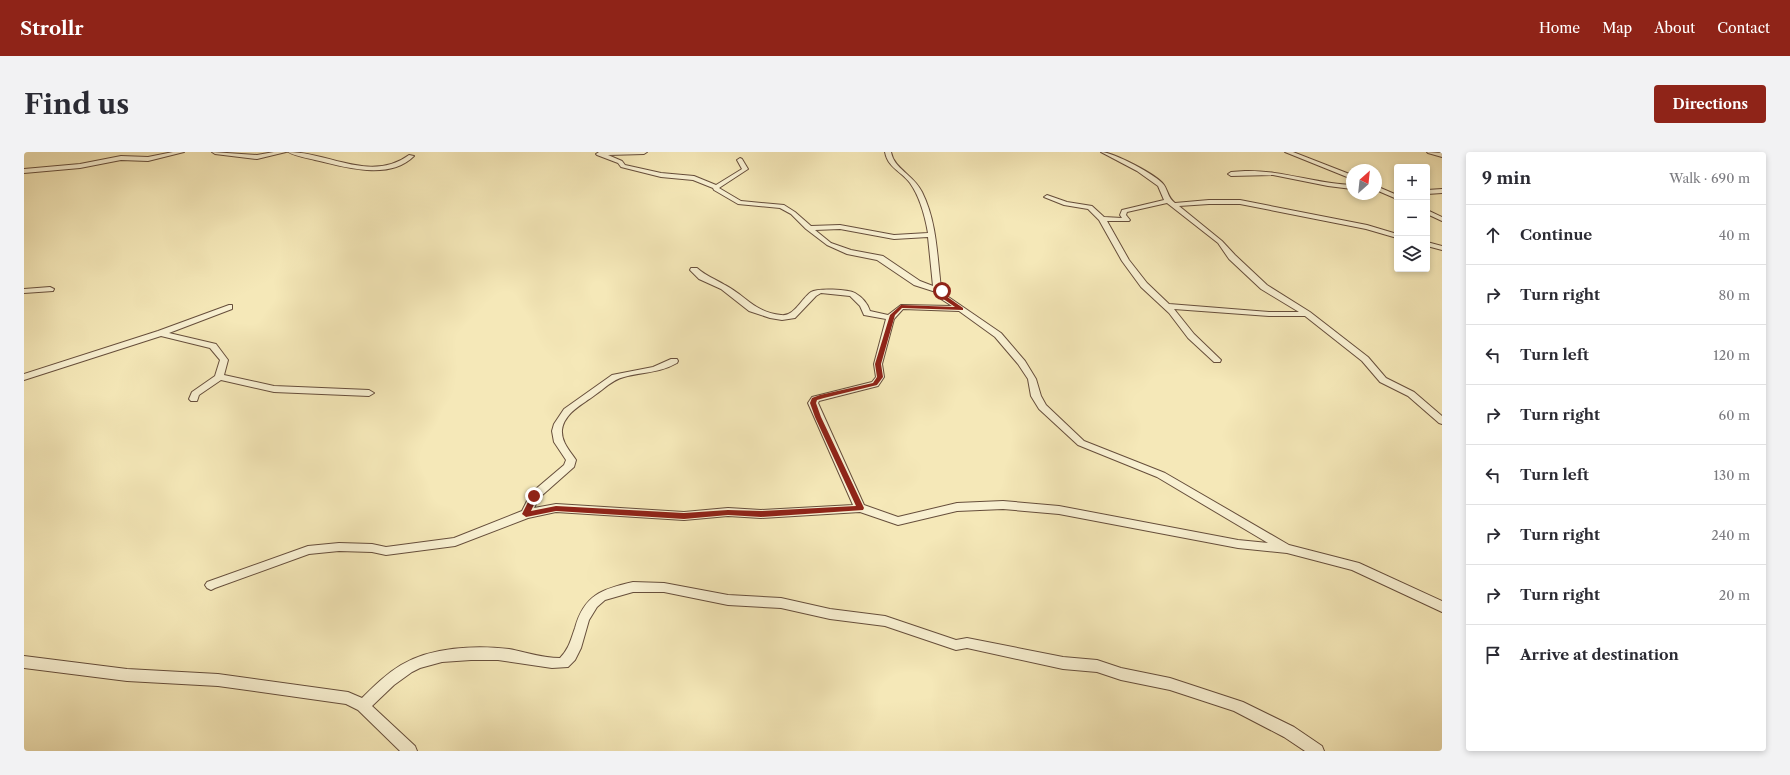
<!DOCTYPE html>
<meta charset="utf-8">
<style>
body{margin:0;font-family:"Libre Caslon Text",serif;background:#f2f2f3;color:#2b2b33}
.controls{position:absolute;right:12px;top:12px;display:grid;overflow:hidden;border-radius:4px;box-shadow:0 2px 6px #0003}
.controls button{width:36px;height:36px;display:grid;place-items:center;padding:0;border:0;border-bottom:1px solid #e1e1e2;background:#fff;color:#2b2b33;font:20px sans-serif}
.compass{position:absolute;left:1322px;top:12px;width:36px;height:36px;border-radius:50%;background:#fff;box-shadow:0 2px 6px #0003;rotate:27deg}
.stop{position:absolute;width:12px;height:12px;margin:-9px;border:3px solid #8f2418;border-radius:50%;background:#fff}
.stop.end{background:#8f2418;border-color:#fff;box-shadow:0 1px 4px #0008}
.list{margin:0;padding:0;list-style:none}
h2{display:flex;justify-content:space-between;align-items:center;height:52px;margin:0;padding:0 16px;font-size:17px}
h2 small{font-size:13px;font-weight:400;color:#7c7c81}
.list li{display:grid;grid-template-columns:26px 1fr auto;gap:12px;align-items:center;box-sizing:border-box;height:60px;padding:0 16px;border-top:1px solid #e1e1e2}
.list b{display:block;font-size:15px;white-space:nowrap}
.list em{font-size:13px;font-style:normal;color:#7c7c81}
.icon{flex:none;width:22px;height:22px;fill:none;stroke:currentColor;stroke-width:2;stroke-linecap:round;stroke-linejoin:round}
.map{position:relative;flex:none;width:1418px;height:599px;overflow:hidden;border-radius:4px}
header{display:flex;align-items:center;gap:24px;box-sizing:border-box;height:56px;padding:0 20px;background:#8f2418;color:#fff}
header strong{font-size:19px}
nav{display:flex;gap:22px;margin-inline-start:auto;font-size:14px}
.intro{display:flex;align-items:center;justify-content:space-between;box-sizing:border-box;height:96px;padding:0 24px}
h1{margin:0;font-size:28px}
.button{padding:10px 18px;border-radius:4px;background:#8f2418;color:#fff;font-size:14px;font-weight:700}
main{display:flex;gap:24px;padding:0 24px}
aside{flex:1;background:#fff;border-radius:4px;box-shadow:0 2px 6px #0003}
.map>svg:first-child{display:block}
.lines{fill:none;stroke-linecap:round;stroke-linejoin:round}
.minor-casing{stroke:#664e3b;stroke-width:2}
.minor{fill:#f8f0d1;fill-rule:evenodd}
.route{fill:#8f2418}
</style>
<header>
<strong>Strollr</strong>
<nav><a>Home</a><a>Map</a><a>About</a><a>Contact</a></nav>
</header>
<div class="intro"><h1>Find us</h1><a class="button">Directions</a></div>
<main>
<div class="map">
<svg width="1418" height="599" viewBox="0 0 1418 599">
<rect width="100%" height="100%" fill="#f5e8b8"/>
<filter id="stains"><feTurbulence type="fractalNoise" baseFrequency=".005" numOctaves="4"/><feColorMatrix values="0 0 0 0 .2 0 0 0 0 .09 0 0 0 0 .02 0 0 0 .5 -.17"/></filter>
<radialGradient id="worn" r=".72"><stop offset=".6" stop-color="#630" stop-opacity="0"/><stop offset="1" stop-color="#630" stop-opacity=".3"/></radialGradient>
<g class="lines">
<defs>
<path id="minor" d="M149,0H160L124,9L97,8L56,16L0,21V17L56,12L97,4L124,5Z
M188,0L233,3L250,0H262L233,7L191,2Z
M264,0C305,0 347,31 385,3L390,4C365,29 321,15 291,8C283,6 271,4 264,0Z
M575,0H623L620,2L584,3L598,9L601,13L637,21L670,24L692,33L718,17L713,8L716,6L718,7L724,17L695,36L717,49L760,53L771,60L787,74L816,73L870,83L904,81C901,64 896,45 886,31C877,19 864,16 861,0H867C870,17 889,22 898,40C913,70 913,104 917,136L921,137L923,144L977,181L1001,209L1012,227L1017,244L1022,253L1060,289L1141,321L1265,393L1335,411L1418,449V460L1328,418L1263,401L1214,396L1035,362L979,357L933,359L874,373L836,360L737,366L704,364L660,368L532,360L504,366L431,394L362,403L348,400L315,399L285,402L191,436L187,438L183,436L181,433L183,430L284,394L315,391L348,392L362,395L430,386L498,359L507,341L540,313L542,308L530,290L528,279L530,272L540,257L588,223L629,215L647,207H653L654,209L653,211C636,221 618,220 600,225C588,228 581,236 571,243C559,252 540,261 538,278C537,290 546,299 552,308L550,315L515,346L510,356L532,352L660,360L704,356L737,358L829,353L784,251L788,245L848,230L852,225L850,212L862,167L840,163L836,154L826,144L797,141L792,144L771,166L758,168L746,166L725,159L697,137L675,127L666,118L667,116H673C682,124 691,127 701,133C722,144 730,160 757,163C770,165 777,147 787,140C793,136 824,137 831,141C838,145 844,152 846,159L864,163L877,153L928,154L917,147L915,141L890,133L853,108L823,102L803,93L782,77L767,62L756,56L714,52L690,38L689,36L669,28L637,25L597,15L594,11L573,3L572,2ZM816,77L870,87L904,85L909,134L896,129L859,104L827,98L807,91L791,78ZM879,157L935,159L971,185L994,212L1004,227L1007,244L1015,257L1054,293L1133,325L1244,391L1214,388L1035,354L979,349L933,351L874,365L840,353L794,251L795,249L854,234L860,225L858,212L870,167Z
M1077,0C1089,0 1133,23 1140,33C1144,39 1144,46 1151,51L1185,48H1216L1343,73L1373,82V86L1342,77L1216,52H1185L1155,54L1198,89L1211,103L1243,133L1286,160L1344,205L1362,226L1390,240L1418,264V272L1415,271L1384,244L1356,230L1338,209L1281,164H1245L1150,157L1170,182L1197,208L1196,210H1190L1164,186L1145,161L1117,135L1098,109L1075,68L1064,57L1040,53L1020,45L1023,43L1043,50L1068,54L1080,65L1098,66L1096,63L1098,58L1140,48L1134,34L1113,19ZM1143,51L1194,91L1205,107L1237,137L1275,160H1245L1145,152L1123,131L1105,108L1083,69H1105L1106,68L1102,63L1103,60Z
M1261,0H1269L1328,23V27Z
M1403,0L1418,1V5L1404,1Z
M1221,19C1258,18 1292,32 1328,33V37L1304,34L1249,23L1207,24L1204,22L1207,20Z
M1352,34L1373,43V47L1352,38Z
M1418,37V41L1403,42V38Z
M1403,58L1418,65V69L1403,62Z
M1403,90L1418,94V98L1403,94Z
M26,135L30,137L29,139L0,141V137Z
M205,153H208V157L145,181L192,192L204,208L200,223L250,234L345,238L350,241L345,244L250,240L197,228L175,243L173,249H167L165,247L168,240L191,224L196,208L186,196L137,184L0,228V222L134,179Z
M609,430L640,431L704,443L757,446L806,457L861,464L932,488L943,486L1039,505L1073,508L1097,516L1146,526L1219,550L1270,575L1298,594L1300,599H1281L1260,585L1210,559L1146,538L1097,528L1073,520L1039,517L943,496L932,498L861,474L806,467L757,456L704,453L640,440H609L581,448L573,455L565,468L557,496L551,508L544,515L528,516L474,508H447L418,510L396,516L388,520L370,533L348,554L391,594L393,599H376L334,558L322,552L194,534L103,529L0,516V504L103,517L194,522L324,540L338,546C350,534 362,522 377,513C407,495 451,493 485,497C502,500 518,506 536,506C545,497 547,487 551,476C560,443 578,437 609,430Z"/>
</defs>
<!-- minor casing -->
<use href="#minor" class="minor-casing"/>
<!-- minor -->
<use href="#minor" class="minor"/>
</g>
<!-- route -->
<path class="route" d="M918,138L922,144L939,156V158L878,156L871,163L857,212L859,225L853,233L800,246L793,248L792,251L797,265L840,356L839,358L737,365L704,363L660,367L532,359L502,365L498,362L508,342L510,341L514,344L507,359L532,354L660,361L704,358L737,359L832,354L791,265L786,251L788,246L796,243L849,231L853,225L851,212L866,163L877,153L931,155L918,146L915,139Z"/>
<rect width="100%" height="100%" filter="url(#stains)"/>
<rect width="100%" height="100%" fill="url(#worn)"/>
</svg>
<div class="controls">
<button>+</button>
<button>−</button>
<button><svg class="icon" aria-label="layers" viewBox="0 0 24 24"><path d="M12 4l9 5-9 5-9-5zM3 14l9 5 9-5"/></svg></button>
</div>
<svg class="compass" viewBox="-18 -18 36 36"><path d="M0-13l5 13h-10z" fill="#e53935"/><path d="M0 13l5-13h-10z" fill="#7c7c81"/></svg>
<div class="stop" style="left:918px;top:139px"></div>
<div class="stop end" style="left:510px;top:344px"></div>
</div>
<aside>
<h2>9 min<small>Walk · 690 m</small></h2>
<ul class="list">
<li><svg class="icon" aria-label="ahead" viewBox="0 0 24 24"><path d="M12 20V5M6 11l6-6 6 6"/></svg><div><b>Continue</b></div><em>40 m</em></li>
<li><svg class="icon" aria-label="right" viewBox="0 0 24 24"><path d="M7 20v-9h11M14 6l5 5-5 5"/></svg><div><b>Turn right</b></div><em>80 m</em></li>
<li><svg class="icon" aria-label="left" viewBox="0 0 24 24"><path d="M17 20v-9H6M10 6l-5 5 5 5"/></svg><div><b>Turn left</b></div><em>120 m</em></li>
<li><svg class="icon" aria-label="right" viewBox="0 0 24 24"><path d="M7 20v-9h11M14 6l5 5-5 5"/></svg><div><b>Turn right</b></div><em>60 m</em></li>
<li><svg class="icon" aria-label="left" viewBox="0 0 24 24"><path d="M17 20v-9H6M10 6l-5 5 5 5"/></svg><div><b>Turn left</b></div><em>130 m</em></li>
<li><svg class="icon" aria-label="right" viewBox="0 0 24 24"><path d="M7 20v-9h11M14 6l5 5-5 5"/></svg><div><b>Turn right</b></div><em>240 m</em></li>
<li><svg class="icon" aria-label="right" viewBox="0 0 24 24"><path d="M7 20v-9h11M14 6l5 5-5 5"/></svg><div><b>Turn right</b></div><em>20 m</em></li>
<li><svg class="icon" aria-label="arrive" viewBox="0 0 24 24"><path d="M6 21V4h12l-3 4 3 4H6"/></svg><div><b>Arrive at destination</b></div></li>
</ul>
</aside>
</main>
